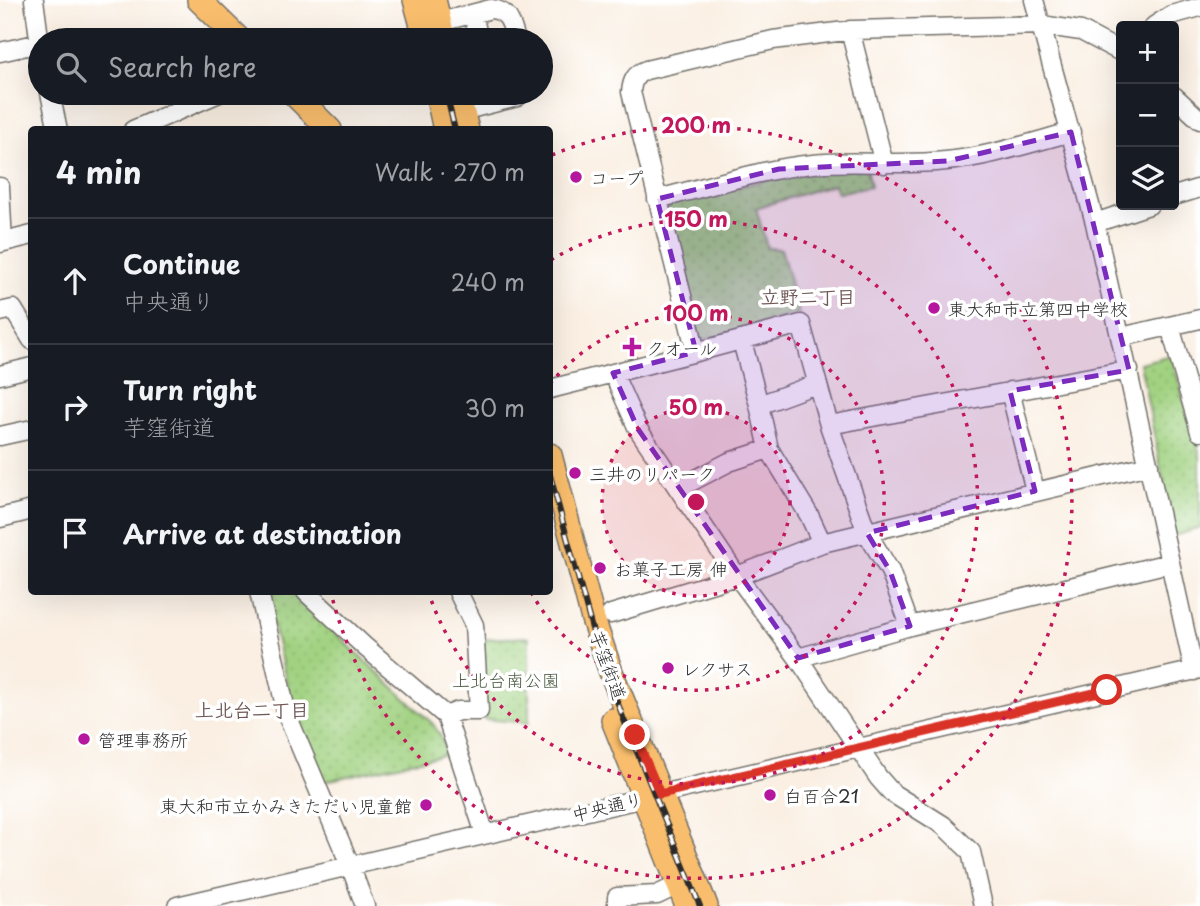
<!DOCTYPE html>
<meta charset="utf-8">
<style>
body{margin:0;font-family:"Playpen Sans","Klee One",sans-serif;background:#242831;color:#f1f3f6}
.controls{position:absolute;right:21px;top:21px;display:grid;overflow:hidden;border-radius:7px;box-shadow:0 7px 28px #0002}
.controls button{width:63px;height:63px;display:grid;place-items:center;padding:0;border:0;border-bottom:2px solid #363941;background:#171b24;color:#f1f3f6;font:35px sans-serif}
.stop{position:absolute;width:21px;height:21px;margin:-16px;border:5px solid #d93025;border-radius:50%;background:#fff}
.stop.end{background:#d93025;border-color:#fff;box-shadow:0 2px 7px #0008}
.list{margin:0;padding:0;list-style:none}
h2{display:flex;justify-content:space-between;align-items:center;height:91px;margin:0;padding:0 28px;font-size:30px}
h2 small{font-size:23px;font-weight:400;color:#9ea1a6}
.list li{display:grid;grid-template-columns:46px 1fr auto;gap:21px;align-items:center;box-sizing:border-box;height:126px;padding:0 28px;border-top:2px solid #363941}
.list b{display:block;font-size:26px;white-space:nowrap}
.list p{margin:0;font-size:23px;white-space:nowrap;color:#9ea1a6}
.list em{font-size:23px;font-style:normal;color:#9ea1a6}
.icon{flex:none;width:38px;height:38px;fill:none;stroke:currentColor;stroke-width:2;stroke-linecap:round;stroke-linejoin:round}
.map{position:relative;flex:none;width:1200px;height:906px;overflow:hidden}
.search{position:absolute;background:#171b24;box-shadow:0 7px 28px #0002;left:28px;top:28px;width:525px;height:77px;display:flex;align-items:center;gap:18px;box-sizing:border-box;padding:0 24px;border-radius:38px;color:#9ea1a6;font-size:26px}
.panel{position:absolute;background:#171b24;box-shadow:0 7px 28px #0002;left:28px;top:126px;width:525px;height:469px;border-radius:7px}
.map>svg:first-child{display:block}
.park{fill:url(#park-dots);stroke:#667e56;stroke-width:2}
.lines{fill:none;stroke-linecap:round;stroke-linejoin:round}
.minor-casing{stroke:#73706b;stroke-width:21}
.major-casing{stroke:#73706b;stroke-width:26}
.minor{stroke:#fff;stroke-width:18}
.major{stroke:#f9be6d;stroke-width:23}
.rail-casing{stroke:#2b2b2b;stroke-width:6}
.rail{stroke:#fff;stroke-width:3.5;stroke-dasharray:10;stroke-linecap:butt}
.route{stroke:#d93025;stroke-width:9}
.marked{fill:#7b2cbf;fill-opacity:0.2;stroke:#7b2cbf;stroke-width:5;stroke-dasharray:14 9;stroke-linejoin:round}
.ring{fill:none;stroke:#c2185b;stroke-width:3.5;stroke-dasharray:3.5 7}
.poi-dot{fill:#b5179e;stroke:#fff;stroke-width:2.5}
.labels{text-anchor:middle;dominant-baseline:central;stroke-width:7;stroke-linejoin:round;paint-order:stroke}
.poi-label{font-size:18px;fill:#2b2b2b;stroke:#fff;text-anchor:start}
.street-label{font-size:18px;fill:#2b2b2b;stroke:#fff}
.park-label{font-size:18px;fill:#4e5d45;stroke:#fff}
.neighbourhood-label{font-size:19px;font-weight:bold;fill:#705957;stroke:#fff}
.centre{fill:#c2185b;stroke:#fff;stroke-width:3.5}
.ring-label{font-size:21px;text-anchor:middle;font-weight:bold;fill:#c2185b;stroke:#fff;stroke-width:7;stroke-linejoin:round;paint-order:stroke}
</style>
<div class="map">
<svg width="1200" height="906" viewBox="0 0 1200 906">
<defs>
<pattern id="park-dots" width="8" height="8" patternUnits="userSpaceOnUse" patternTransform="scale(1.75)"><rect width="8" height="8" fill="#a1d281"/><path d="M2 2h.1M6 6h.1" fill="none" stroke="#8bb470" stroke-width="1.8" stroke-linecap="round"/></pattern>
</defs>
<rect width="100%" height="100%" fill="#fff"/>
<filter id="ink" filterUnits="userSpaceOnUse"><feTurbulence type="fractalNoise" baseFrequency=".0143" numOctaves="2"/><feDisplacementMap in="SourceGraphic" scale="14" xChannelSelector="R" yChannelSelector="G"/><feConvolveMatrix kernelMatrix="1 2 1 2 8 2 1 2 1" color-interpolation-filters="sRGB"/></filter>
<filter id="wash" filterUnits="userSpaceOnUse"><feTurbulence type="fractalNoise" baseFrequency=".00686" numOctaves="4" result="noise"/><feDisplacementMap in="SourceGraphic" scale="28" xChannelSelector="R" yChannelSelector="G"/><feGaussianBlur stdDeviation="1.57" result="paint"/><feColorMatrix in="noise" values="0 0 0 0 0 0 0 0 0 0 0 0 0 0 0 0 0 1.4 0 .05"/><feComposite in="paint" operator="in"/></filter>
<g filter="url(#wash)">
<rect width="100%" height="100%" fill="#faefe2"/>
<!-- park -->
<path class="park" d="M867,168L871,186L837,193L834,184L756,208L767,248L781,249L799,313L701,341L667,205L808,169Z
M1171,355L1200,455V528L1174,536L1140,363Z
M265,592H291L433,724L440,735L447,754L321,782L294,713Z
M529,637V723L484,719L481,639Z"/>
</g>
<g filter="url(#ink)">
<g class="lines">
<defs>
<path id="minor" d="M34,0L40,45
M1034,0L1095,223L1194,671
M473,14L479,40
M1154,26L1171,15L1200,7
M432,30L440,22L491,9C510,11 511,24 516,40
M850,30L884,164
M0,52L40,43
M50,93L58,130
M1174,96L1200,120
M462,111L517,97L522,93
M133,130L219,93
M0,187L3,242
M1174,196L1200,188
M657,199C708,187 761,169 813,164C857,160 902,166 946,161C988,157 1030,143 1071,132
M1095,223L1149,205
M0,243L32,235
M0,312L13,309L32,340
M1170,326L1200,432
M1121,337L1200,319
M742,341L759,405
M0,375L32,367
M550,389L696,352
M1010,391L1035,491
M829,425L1129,370
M0,436L32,429
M769,449L759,405L816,384
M679,488L729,462L769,449L809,515L822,543L737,576L798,658L910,626L1169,563
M0,518L32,510
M822,543L1149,465
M259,592L287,715L350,865L365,906
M306,592L364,646L446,716L485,834
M611,614L737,576L638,429L613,373
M910,626L890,571L867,533L829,425L801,324L696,352L631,92C632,81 635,74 646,70L773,40L853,30L1041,25L1081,31L1121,52
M798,658L878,777L892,793L943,825L971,852L983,906
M446,716L458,711H479L474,625L458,592
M177,906L1200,669
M617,906V897L657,895L678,885"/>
<path id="major" d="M199,0L240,40
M415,0L426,40
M434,0L444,40
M293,93L330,130
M437,93L445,130
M458,93L467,130
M550,455L593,619L611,672L706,906
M613,720L687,906"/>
</defs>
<!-- minor casing -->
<use href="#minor" class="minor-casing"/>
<!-- major casing -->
<use href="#major" class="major-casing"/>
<!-- minor -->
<use href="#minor" class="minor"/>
<!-- major -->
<use href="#major" class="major"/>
<defs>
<path id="rail" d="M446,93L455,130
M550,475L597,647L624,720L700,906"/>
</defs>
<!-- rail casing -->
<use href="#rail" class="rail-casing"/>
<!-- rail -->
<use href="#rail" class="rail"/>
</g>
</g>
<g class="lines" filter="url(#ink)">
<!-- route -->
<path class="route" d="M635,735L660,794L1107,690"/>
</g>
<!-- marked area -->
<path class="marked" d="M1071,132L1129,370L1010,391L1035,491L867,533L890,571L910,626L798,658L638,429L613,373L696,352L657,199L779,169L948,161Z"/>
<!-- distance rings -->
<circle cx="696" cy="502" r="94" fill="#c2185b" fill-opacity=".12"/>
<g class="ring">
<circle cx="696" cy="502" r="94"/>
<path d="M550 384A188 188 0 1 1 531 592"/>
<path d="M551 260A282 282 0 1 1 429 594"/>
<path d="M552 155A376 376 0 1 1 331 593"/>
</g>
<!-- markers -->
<g class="poi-dot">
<circle cx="576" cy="177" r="7"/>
<circle cx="934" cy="308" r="7"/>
<path d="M628.5 336.5h7v7h7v7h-7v7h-7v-7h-7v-7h7z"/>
<circle cx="575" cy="473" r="7"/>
<circle cx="600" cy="568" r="7"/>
<circle cx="668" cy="668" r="7"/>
<circle cx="84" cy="739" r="7"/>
<circle cx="770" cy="795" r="7"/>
<circle cx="426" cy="805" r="7"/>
</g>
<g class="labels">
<!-- poi labels -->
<g class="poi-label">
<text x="590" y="177">コープ</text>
<text x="948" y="308">東大和市立第四中学校</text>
<text x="646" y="347">クオール</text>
<text x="589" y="473">三井のリパーク</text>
<text x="614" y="568">お菓子工房 伸</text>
<text x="682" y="668">レクサス</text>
<text x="98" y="739">管理事務所</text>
<text x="784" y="795">白百合21</text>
<text x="412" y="805" text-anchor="end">東大和市立かみきただい児童館</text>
</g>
<!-- street labels -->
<g class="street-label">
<text transform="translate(609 665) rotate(70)">芋窪街道</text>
<text transform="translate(607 806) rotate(-13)">中央通り</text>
</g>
<!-- park labels -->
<g class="park-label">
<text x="506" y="679">上北台南公園</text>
</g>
<!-- neighbourhood labels -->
<g class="neighbourhood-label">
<text x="808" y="296">立野二丁目</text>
<text x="252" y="709">上北台二丁目</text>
</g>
</g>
<circle cx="696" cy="502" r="10" class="centre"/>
<g class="ring-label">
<text x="696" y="133">200 m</text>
<text x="696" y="227">150 m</text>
<text x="696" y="321">100 m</text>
<text x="696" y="415">50 m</text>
</g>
</svg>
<div class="controls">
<button>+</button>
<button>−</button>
<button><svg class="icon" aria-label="layers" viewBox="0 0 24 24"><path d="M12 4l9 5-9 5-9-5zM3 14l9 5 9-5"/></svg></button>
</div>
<div class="stop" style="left:1107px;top:690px"></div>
<div class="stop end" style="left:635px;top:735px"></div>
<div class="search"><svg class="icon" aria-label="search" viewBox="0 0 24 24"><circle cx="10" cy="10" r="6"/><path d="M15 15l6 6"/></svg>Search here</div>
<section class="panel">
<h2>4 min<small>Walk · 270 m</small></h2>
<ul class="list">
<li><svg class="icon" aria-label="ahead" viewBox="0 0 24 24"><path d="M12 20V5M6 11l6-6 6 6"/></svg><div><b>Continue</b><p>中央通り</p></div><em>240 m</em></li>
<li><svg class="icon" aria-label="right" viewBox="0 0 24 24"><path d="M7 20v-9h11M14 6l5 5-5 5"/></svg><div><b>Turn right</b><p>芋窪街道</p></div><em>30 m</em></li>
<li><svg class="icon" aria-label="arrive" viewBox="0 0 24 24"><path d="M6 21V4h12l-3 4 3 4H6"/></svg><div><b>Arrive at destination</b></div></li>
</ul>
</section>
</div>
